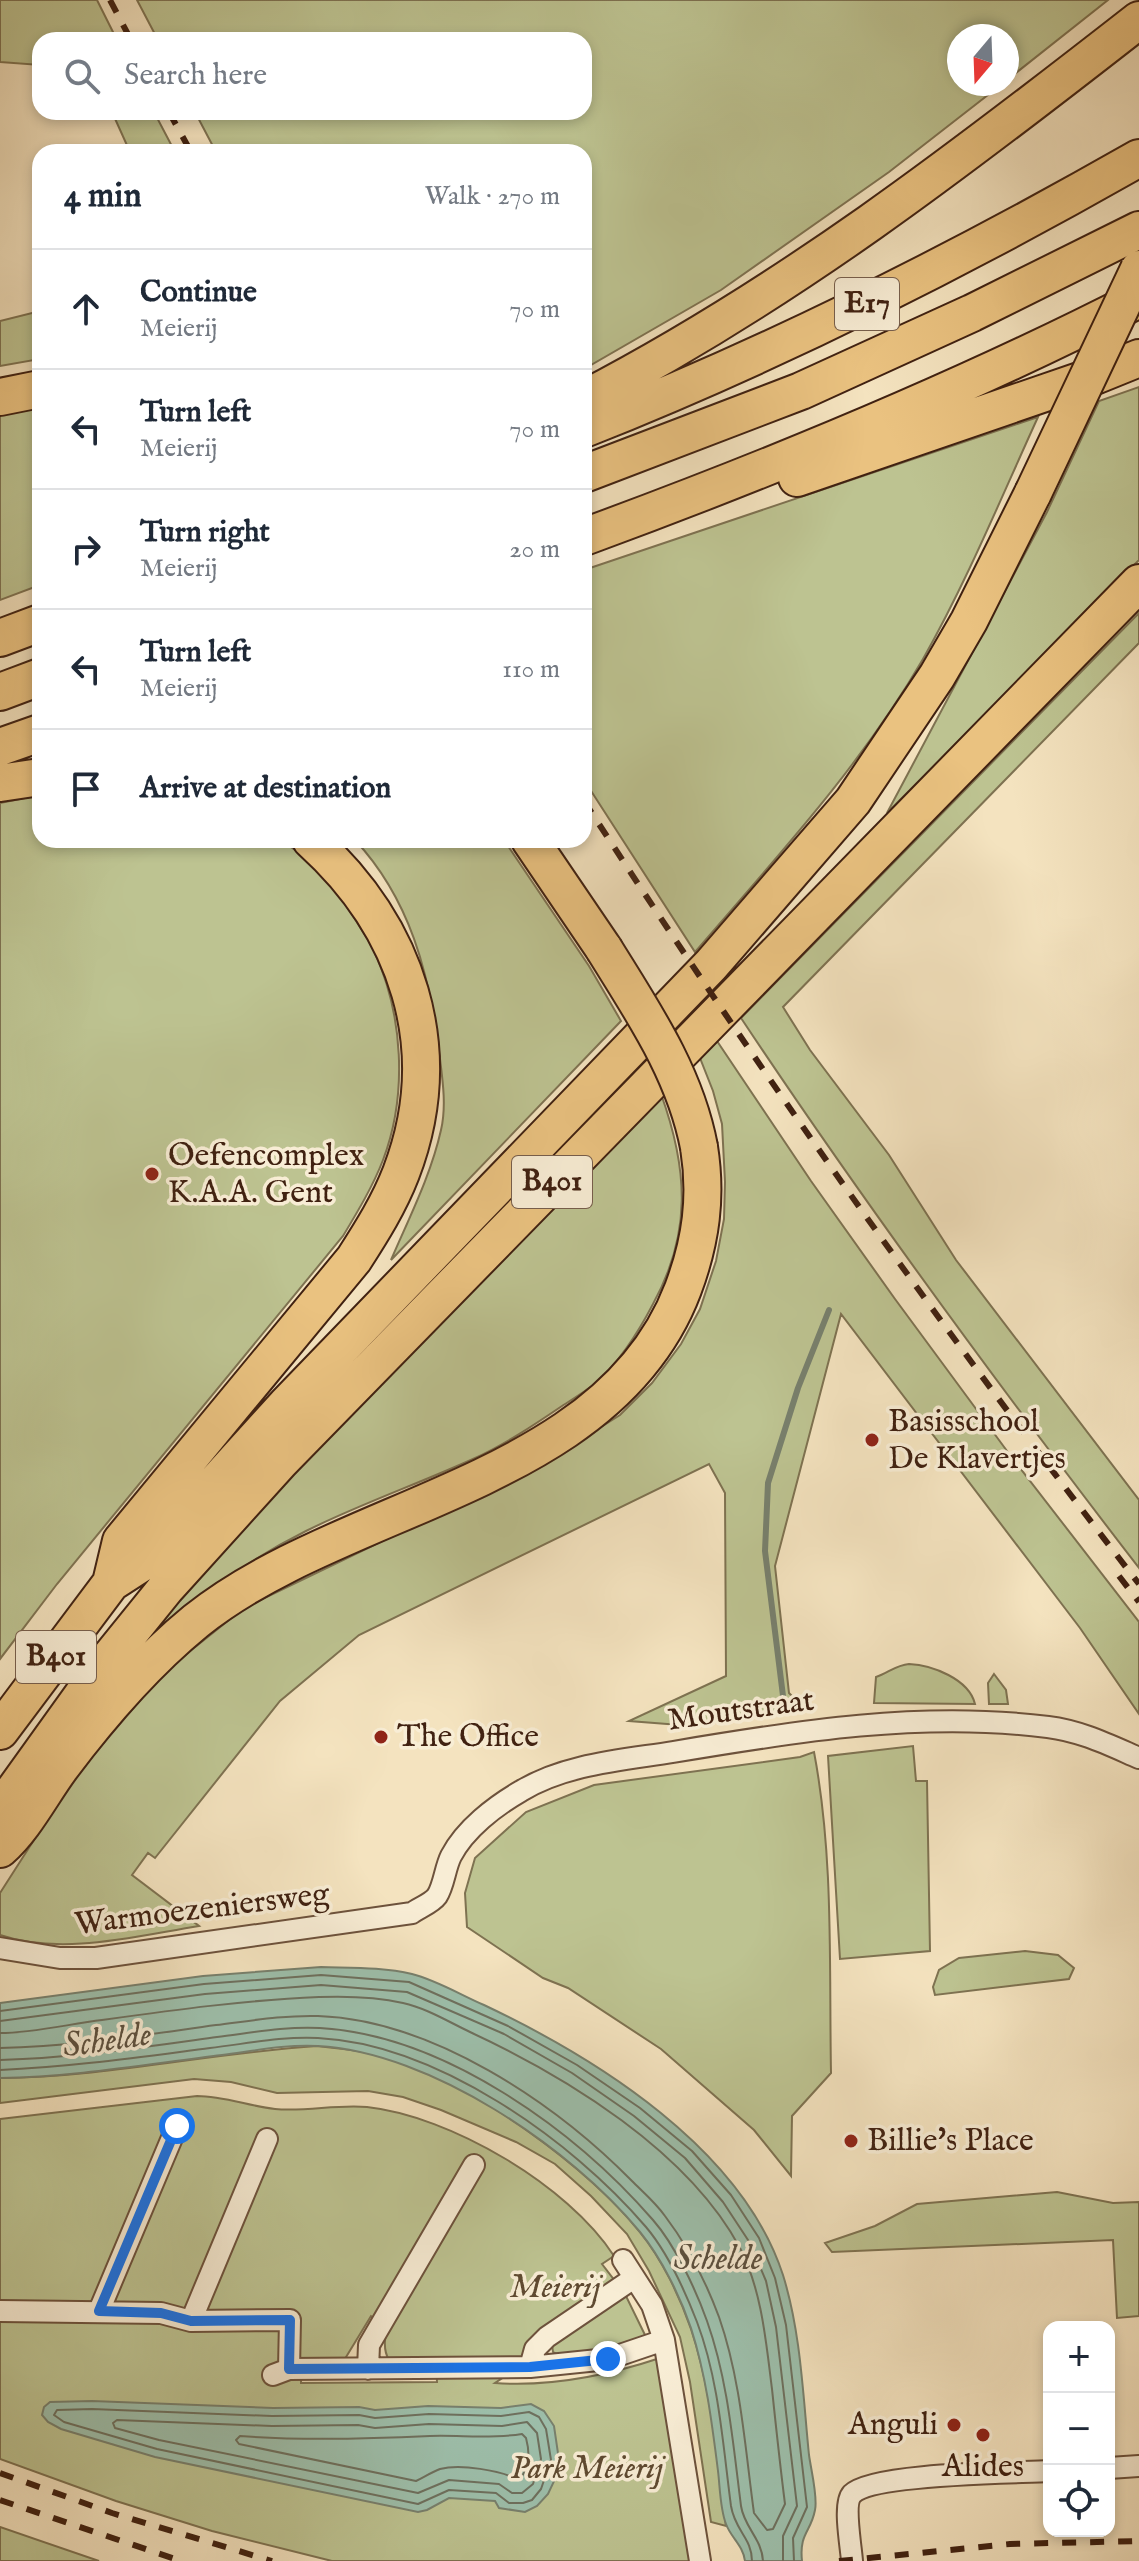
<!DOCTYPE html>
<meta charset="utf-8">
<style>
body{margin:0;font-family:"IM FELL English",serif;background:#f2f2f3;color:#1f2937}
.controls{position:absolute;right:24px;bottom:24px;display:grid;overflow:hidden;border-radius:16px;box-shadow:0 4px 12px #0003}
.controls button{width:72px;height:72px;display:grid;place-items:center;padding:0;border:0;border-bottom:2px solid #e0e1e3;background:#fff;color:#1f2937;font:40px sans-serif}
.compass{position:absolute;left:947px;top:24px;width:72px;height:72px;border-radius:50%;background:#fff;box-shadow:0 4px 12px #0003;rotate:199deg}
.stop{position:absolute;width:24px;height:24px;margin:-18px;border:6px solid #1a73e8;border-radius:50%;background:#fff}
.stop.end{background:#1a73e8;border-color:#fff;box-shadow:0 2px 8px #0008}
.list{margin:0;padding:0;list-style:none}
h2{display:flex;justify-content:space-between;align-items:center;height:104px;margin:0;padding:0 32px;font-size:34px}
h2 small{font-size:26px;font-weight:400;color:#747a83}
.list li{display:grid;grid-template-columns:52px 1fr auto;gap:24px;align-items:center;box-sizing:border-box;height:120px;padding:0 32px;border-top:2px solid #e0e1e3}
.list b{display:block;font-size:30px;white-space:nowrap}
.list p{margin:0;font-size:26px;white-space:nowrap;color:#747a83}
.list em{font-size:26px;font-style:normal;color:#747a83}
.icon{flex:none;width:44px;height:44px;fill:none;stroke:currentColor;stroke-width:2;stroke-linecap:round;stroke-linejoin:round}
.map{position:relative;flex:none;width:1139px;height:2561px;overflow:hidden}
.search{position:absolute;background:#fff;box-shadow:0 4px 12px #0003;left:32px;top:32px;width:560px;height:88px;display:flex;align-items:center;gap:20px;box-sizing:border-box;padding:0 28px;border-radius:24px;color:#747a83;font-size:30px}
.panel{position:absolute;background:#fff;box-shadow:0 4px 12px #0003;left:32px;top:144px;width:560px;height:704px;border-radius:24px}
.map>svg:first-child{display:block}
.green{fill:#bdc391;stroke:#7e7251;stroke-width:2;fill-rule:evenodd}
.water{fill:#9dbfab;stroke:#78806d;stroke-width:2}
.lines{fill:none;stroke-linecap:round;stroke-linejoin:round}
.shore{stroke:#6e705e;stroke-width:2}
.stream{stroke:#78806d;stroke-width:6}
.street-casing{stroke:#6d523c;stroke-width:24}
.highway-casing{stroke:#402111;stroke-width:40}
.street{stroke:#f8edd5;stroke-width:20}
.highway{stroke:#eac280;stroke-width:36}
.rail{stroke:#402111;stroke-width:6;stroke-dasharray:14 14;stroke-linecap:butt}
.highway-bridge-casing{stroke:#402111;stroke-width:40;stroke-linecap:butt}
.highway-bridge{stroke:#eac280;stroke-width:36}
.route{stroke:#1a73e8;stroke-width:10}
.poi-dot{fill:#8f2418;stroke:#f8edd5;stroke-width:3}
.labels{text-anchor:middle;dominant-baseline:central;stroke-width:7;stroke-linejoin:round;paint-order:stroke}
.shield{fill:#f8edd5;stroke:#775e4c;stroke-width:2}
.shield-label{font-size:30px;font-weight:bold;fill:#402111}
.poi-label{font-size:32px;fill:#402111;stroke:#f8edd5;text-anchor:start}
.street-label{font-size:32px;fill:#402111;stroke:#f8edd5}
.park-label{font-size:32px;font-style:italic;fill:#5f4a31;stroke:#f8edd5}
.water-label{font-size:34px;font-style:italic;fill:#5c503f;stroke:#f8edd5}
</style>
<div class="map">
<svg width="1139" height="2561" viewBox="0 0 1139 2561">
<rect width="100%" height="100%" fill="#f4e3bf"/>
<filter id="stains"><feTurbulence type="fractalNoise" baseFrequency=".0025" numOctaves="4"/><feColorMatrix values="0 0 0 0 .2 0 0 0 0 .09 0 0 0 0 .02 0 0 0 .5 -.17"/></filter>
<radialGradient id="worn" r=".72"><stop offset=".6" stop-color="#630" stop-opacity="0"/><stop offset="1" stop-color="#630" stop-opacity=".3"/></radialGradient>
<!-- green -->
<path class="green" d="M0,0H97L117,40H40V65L0,62Z
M137,0H1108L1007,80V36H959V84H1002L889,172L721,290L584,369V152H216L195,112H584V40H158Z
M112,112H154L175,152H130Z
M40,311V359L0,366V321Z
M1139,387V560L887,813L1047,512L1099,401Z
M40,401V585L0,600V408Z
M1038,417C1001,498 967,581 923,659C861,766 776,858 695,952L584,780V570Z
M1139,613V643L783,1007L810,1050L889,1155L956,1260L1139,1500V1568C1001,1389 866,1206 741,1018Z
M40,795V840H280C311,857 336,889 355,919C361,929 369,940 374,951C403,1014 408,1094 383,1160C373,1186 358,1211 343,1236L57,1584L0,1659V803Z
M355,840H504L589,966L621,1021L391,1260C409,1218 431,1175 441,1130C447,1105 442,1076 439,1051C429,973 410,899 355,840Z
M717,1041L811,1181L895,1299L1010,1455L1139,1622V1714L1080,1628L841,1314L775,1566L789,1693L806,1710L730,1716L680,1725L629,1721L726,1676L725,1493L709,1464L359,1635L280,1701L155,1858L148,1853L132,1875L199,1926C136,1936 62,1956 0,1935V1893L73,1779L164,1672L244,1608L544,1463L620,1415L652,1383L681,1344L700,1309L716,1261L724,1219L725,1182L722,1124L713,1091L700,1058Z
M661,1094C688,1169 692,1233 653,1304C638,1333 621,1360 597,1382C586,1391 573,1399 562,1406C534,1425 504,1445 473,1459C418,1484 360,1504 306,1531C238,1565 179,1610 126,1664L171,1600L292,1472Z
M909,1664C932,1665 969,1679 975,1704L874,1703L876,1677C888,1673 896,1665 909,1664Z
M994,1674L1006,1690L1008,1704H989L988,1683Z
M913,1746L916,1781H927L930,1951L840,1959L828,1756Z
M814,1752C834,1857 829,1967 831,2073L792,2116L791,2176L754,2130L661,2049L568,1988L543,1978L467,1927L465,1893L475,1858L526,1812L594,1785L800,1757Z
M1025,1951L1058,1955L1074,1968L1069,1979L935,1995L933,1987L939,1970L959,1958Z
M317,2046C345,2049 373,2052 400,2061C480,2089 587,2167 640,2232C662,2259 680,2297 691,2329C712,2392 717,2460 726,2526L711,2522L690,2382L680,2337L649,2271L627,2234L591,2196L555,2164L516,2142L441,2110L403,2097L368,2091L277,2093L231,2082L194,2079L0,2103V2078C106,2077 211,2053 317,2046Z
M197,2096C224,2096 248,2106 275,2109C306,2112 337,2104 367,2107C450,2116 568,2185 614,2256L602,2264L625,2294L646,2337C624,2345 574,2365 553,2352L552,2345L495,2383C552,2387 606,2376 660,2358L694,2561H332L212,2531L116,2501L0,2459V2119ZM371,2316L389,2326C384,2336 383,2350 389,2360H436L437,2382L301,2383V2362H343Z
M1057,2192L1113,2203L1139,2202V2316L1117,2318L1113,2240L832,2252L825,2243L875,2226L917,2204Z
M0,2527L99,2561H0Z"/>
<!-- water -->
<path class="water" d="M321,1967C350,1968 383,1967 412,1974C436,1980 461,1995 484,2005C598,2059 742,2149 783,2275C801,2333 803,2396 809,2455C811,2470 818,2497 815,2510C811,2532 799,2533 802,2561H745C743,2545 731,2538 726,2524C720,2509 720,2487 718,2471C712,2423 706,2375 691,2328C680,2296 662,2259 640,2232C571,2148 430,2052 318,2046C287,2044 253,2051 222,2055C148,2064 74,2077 0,2078V2003L203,1976Z
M92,2401L273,2408L359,2407L375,2410L428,2406L501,2408L531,2404L544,2411L554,2426L559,2460L556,2477L548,2494L537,2506L525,2512L499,2508L495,2501L449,2498L427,2510L418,2512L155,2457L61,2429L48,2422L42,2415L44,2407L50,2402Z"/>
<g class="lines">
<!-- shore -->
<path class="shore" d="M0,2011L204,1984L321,1975L409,1982L508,2026L577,2065L640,2108L692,2151L731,2195L759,2238L775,2278L786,2325L807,2507L793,2538L794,2561
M0,2021L205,1994L321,1985L407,1992L504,2034L572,2073L634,2116L685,2158L723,2202L750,2243L766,2281L776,2327L797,2506L783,2536V2561
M0,2033C33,2033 69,2024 102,2020C174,2010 246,2000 319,1997C345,1996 377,1997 403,2003C426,2008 449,2022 470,2032C567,2077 688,2151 740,2248C762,2291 766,2342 772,2389C776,2427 780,2465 785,2504L773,2529L767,2530L754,2513C745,2448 741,2380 719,2317C706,2282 687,2245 665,2216C656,2203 643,2192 632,2181C554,2102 432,2020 318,2016C284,2015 249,2021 216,2025C144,2035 72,2047 0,2048
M0,2060C73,2058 145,2047 217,2037C250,2033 286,2026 320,2028C443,2035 574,2129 653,2220C675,2245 696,2290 707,2321C728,2380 733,2444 741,2506C744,2527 762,2539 763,2561
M0,2070C71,2067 140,2057 210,2048C245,2044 283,2036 318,2038C436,2044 571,2139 646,2227C668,2253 685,2291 697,2322C719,2380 723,2446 731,2506C735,2531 752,2538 752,2561
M92,2409L272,2416L359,2415L375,2418L429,2414L501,2416L529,2412L539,2417L546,2429L551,2460L541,2489L532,2500L523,2503H509L496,2493L449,2490L418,2504L157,2449L64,2422L54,2415L57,2410Z
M117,2420L272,2426L358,2425L375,2428L429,2424L502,2426L527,2422L537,2433L541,2459L533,2484L522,2493H512L499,2484L449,2480L418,2493L159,2440L115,2428L113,2423Z
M522,2434L526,2438C530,2453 531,2469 518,2480C501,2470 460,2464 440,2469C432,2472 424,2477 416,2481L239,2444L236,2440L240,2436C303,2441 367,2439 430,2436C461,2435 492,2439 522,2434Z"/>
<!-- stream -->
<path class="stream" d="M784,1704L765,1551L768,1483L798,1388L829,1310"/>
<defs>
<path id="street" d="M0,1948L60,1958H96L412,1913C419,1908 432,1903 437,1896C444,1885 445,1868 451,1856C465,1829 495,1806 521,1791C565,1764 623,1760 673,1752C797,1731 922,1711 1048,1727C1081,1731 1109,1745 1139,1758
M623,2260L652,2305L664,2340L700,2561
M0,2311L161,2313L191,2321L290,2320L289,2369
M99,2311L177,2126
M191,2321L267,2139
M530,2367L535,2349L547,2337L634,2278
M368,2369L369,2345L474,2165
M273,2375L289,2369L530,2367L608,2359L664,2340
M1109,2468L1139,2466
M852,2561C851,2546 843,2504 852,2494C872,2473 1015,2473 1049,2471"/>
<path id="highway" d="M0,397L40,389
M584,399C786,294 960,160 1139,20
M584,429C776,353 960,260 1139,158
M584,474L801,391L972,313L1139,230
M797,478L1097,375L1139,358
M584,537C772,468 959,391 1137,300
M0,638L40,623
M0,692L40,677
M0,747L40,733
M0,783L40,777
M530,840L604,949
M111,1583L121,1541L354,1259C372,1231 389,1204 401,1173C449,1048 407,927 311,840
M0,1731L111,1583L145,1561L286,1405L711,965L853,801L937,676L969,621L1033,493
M0,1810L107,1661L166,1588L280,1462L1139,583
M0,1849C25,1827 41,1794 61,1767C100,1715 146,1662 196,1621C344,1502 609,1485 683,1289C701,1241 707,1197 699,1147"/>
</defs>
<!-- street casing -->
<use href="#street" class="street-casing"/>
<!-- highway casing -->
<use href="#highway" class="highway-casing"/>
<!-- street -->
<use href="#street" class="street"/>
<!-- highway -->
<use href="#highway" class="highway"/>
<!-- rail -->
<path class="rail" d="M110,0L131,40
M169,112L191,152
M584,801C758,1070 943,1331 1139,1584
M1119,1576L1139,1602
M0,2473L112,2513L272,2561
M0,2500L181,2561
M839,2561L1010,2544L1139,2541"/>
<defs>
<path id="highway-bridge" d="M1033,493L1139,269
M604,949C643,1012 685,1073 699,1147"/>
</defs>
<!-- highway-bridge casing -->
<use href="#highway-bridge" class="highway-bridge-casing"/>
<!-- highway-bridge -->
<use href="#highway-bridge" class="highway-bridge"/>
</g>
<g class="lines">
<!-- route -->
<path class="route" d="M177,2126L99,2311L161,2313L191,2321L290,2320L289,2369L530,2367L608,2359"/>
</g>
<!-- markers -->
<g class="poi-dot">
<circle cx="152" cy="1174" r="8"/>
<circle cx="872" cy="1440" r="8"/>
<circle cx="381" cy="1737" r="8"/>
<circle cx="851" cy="2141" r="8"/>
<circle cx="954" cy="2425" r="8"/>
<circle cx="983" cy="2435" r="8"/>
</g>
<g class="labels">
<!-- shield labels -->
<g class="shield">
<rect x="835" y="278" width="64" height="52" rx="6"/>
<rect x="512" y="1156" width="80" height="52" rx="6"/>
<rect x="16" y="1631" width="80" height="52" rx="6"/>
</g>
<g class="shield-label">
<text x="867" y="304">E17</text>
<text x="552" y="1182">B401</text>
<text x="56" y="1657">B401</text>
</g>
<!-- poi labels -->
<g class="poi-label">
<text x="168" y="1156">Oefencomplex<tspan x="168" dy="37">K.A.A. Gent</tspan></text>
<text x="888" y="1422">Basisschool<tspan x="888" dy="37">De Klavertjes</tspan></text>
<text x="397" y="1737">The Office</text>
<text x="867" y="2141">Billie's Place</text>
<text x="938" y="2425" text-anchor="end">Anguli</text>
<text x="983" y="2467" text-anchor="middle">Alides</text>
</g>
<!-- street labels -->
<g class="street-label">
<text transform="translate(741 1711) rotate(-8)">Moutstraat</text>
<text transform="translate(202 1910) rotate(-7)">Warmoezeniersweg</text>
</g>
<!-- park labels -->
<g class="park-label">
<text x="555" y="2288">Meierij</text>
<text x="587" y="2469">Park Meierij</text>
</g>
<!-- water labels -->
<g class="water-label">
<text transform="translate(107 2041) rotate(-8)">Schelde</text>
<text x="718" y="2259">Schelde</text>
</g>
</g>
<rect width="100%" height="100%" filter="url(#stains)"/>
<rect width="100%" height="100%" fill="url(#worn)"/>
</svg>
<div class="controls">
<button>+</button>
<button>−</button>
<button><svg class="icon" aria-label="locate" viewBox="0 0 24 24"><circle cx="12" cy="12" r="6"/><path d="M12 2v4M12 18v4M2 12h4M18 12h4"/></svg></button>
</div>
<svg class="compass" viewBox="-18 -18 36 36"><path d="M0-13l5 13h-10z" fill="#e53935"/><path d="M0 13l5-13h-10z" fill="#747a83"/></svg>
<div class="stop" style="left:177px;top:2126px"></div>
<div class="stop end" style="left:608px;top:2359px"></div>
<div class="search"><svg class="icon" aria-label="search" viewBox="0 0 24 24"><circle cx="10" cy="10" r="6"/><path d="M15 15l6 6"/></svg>Search here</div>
<section class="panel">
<h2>4 min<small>Walk · 270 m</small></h2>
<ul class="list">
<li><svg class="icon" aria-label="ahead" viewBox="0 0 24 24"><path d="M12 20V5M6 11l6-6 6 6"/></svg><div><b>Continue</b><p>Meierij</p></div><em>70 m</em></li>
<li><svg class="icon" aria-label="left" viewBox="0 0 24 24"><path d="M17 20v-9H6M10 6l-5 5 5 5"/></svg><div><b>Turn left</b><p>Meierij</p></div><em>70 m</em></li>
<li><svg class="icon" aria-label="right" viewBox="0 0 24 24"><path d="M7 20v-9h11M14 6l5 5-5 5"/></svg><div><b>Turn right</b><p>Meierij</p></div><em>20 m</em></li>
<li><svg class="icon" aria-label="left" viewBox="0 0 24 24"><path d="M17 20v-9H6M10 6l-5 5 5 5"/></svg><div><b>Turn left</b><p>Meierij</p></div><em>110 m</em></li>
<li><svg class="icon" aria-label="arrive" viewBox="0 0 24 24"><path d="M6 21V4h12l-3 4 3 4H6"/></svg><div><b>Arrive at destination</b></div></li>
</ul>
</section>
</div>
